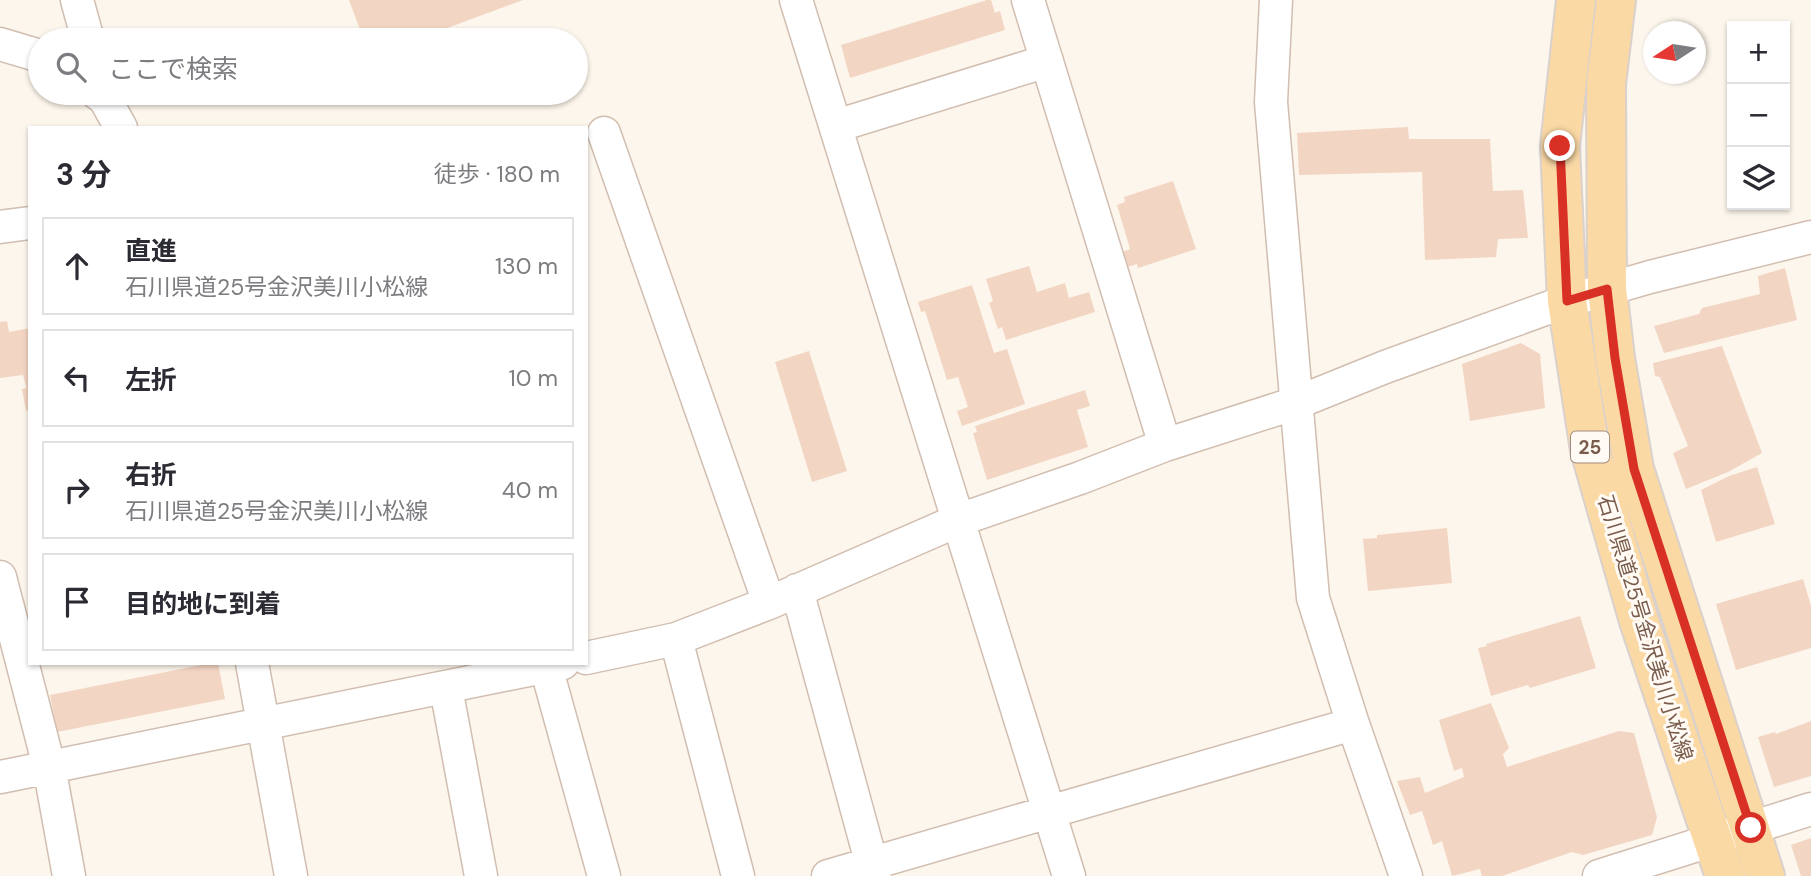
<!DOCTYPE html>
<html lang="ja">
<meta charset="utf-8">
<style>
body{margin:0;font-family:"DM Sans","Noto Sans JP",sans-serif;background:#f2f2f3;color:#2b2b33}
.controls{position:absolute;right:21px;top:21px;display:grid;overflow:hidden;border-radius:0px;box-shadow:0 2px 5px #0004}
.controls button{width:63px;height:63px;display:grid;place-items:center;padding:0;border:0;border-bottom:2px solid #e1e1e2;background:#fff;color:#2b2b33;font:35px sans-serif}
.compass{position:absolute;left:1643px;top:21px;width:63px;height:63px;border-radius:50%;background:#fff;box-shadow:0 2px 5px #0004;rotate:258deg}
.stop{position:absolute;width:21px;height:21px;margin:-16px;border:5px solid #d93025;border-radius:50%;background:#fff}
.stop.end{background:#d93025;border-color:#fff;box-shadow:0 2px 7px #0008}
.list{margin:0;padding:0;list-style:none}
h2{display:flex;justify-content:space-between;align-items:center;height:91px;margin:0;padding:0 28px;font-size:30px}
h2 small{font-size:23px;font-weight:400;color:#7c7c81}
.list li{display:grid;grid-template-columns:46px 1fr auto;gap:21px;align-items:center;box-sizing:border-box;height:98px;margin:0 14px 14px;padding:0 14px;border:2px solid #e1e1e2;border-radius:0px}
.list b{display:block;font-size:26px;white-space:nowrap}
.list p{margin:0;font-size:23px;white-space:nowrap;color:#7c7c81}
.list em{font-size:23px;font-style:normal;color:#7c7c81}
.icon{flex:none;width:38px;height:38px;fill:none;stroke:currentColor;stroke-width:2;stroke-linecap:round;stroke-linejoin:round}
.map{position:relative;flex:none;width:1811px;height:876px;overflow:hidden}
.search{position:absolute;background:#fff;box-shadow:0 2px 5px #0004;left:28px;top:28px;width:560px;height:77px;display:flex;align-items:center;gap:18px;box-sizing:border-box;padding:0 24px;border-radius:38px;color:#7c7c81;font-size:26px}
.panel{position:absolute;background:#fff;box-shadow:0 2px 5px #0004;left:28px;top:126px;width:560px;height:539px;border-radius:0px}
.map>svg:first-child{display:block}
.building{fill:#f3d5c3}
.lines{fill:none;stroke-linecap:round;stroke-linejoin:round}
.minor-casing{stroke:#d1beb0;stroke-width:35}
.major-casing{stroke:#dad1cd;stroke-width:42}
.minor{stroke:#fff;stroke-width:32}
.major{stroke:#fbd9a5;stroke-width:38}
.route{stroke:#d93025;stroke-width:9}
.labels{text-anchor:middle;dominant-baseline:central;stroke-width:6;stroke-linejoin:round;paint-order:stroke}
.shield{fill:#fffaf3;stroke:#a28b7f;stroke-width:2}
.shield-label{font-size:19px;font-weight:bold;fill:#7a5c4d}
.street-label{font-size:21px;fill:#7a5c4d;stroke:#fffaf3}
</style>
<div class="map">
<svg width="1811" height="876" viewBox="0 0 1811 876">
<rect width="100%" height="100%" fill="#fdf6ec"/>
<!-- building -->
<path class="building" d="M349,0H523L415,40H364Z
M987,0H991L995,13L1000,11L1005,30L850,78L841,45Z
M1408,127L1409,139H1490L1493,191L1523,190L1528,238L1498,239L1496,257L1425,260L1422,172L1299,175L1297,133Z
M1173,181L1196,249L1138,268L1137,264L1128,267L1123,252L1130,249L1117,205L1125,202L1124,197Z
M1029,266L1037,292L1065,283L1069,298L1089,292L1095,312L1006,340L1002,327L998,329L989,303L993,301L986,279Z
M1785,268L1797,320L1664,353L1654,326L1699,314L1702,308L1760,294L1758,276Z
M972,285L994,353L1007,349L1025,404L962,426L957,411L968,407L958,377L947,380L925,311L921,312L918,302Z
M7,321L9,332L30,328V410L26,411L22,389L26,388V386L23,375L0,378V322Z
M1521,343L1540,354L1545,408L1470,421L1462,364Z
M1722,346L1762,453L1728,472L1686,489L1673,453L1688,446L1660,377L1655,376L1653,363Z
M809,351L847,471L812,482L775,362Z
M1085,390L1090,406L1077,410L1088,447L987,480L973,433L977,432L975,426Z
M1757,467L1775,524L1716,542L1701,490L1729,476Z
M1447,528L1452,583L1368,591L1363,539L1377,538V535Z
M1803,579L1811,606V648L1736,670L1716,604Z
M1580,616L1596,668L1530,688L1528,685L1491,696L1478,648L1487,646L1486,644Z
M211,663H218L225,699L57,732L50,695Z
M1491,703L1509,748L1503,754L1507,767L1619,731L1634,733L1657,817L1652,835L1583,855L1572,852L1502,876H1482L1480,869L1452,876L1442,841L1433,845L1422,811L1410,815L1397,781L1420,777L1425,793L1464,777L1462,768L1454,771L1439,720Z
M1811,721V776L1774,787L1758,737L1775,732L1776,734Z
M1811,838V876H1801L1791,845Z"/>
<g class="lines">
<defs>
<path id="minor" d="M77,0L88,40
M796,0L1069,876
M1028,0L1165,445
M1276,0L1271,102L1313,598L1353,724L1406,876
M0,44L40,56
M97,93L105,99L121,128
M836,126L1047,61
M604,133L769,603
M0,227L30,223
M0,577L49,766L69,876
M797,590L875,876
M676,639L738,876
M586,658L676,639L769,603L959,520L1080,478L1165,445L1296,403L1385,367L1567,301L1650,277L1811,237
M252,663L291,876
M545,663L604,876
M446,688L481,876
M0,777L563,663
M828,876L1353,724
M1599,876L1811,809"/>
<path id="major" d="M1576,0L1560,146L1567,301L1590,450L1639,621L1725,876
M1616,0L1606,84L1607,289L1615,358L1634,469L1765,876"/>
</defs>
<!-- minor casing -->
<use href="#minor" class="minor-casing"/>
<!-- major casing -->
<use href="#major" class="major-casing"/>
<!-- minor -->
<use href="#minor" class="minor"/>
<!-- major -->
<use href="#major" class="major"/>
</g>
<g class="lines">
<!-- route -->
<path class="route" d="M1560,146L1567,301L1607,289L1615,358L1634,469L1751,828"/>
</g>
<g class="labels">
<!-- shield labels -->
<rect class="shield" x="1571" y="431.5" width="38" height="31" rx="5"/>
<g class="shield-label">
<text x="1590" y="447">25</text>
</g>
<!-- street labels -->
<g class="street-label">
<text transform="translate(1645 628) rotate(73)">石川県道25号金沢美川小松線</text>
</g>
</g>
</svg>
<div class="controls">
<button>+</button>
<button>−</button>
<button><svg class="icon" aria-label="layers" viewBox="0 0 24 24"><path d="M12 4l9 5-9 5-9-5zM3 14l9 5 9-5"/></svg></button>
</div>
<svg class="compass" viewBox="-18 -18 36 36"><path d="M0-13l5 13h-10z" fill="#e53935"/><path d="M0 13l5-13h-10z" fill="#7c7c81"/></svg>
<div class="stop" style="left:1751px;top:828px"></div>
<div class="stop end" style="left:1560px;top:146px"></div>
<div class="search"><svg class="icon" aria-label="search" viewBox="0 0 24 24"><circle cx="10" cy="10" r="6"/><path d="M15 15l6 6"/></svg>ここで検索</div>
<section class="panel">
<h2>3 分<small>徒歩 · 180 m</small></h2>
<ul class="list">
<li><svg class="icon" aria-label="ahead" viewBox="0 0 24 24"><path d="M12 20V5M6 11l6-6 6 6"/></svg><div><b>直進</b><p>石川県道25号金沢美川小松線</p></div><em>130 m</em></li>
<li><svg class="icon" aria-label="left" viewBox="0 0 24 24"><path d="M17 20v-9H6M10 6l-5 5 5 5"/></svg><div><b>左折</b></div><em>10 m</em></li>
<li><svg class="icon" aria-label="right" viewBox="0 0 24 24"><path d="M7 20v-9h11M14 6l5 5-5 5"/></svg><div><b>右折</b><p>石川県道25号金沢美川小松線</p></div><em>40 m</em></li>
<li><svg class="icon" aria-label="arrive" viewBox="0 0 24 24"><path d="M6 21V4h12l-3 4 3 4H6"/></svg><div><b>目的地に到着</b></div></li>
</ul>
</section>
</div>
